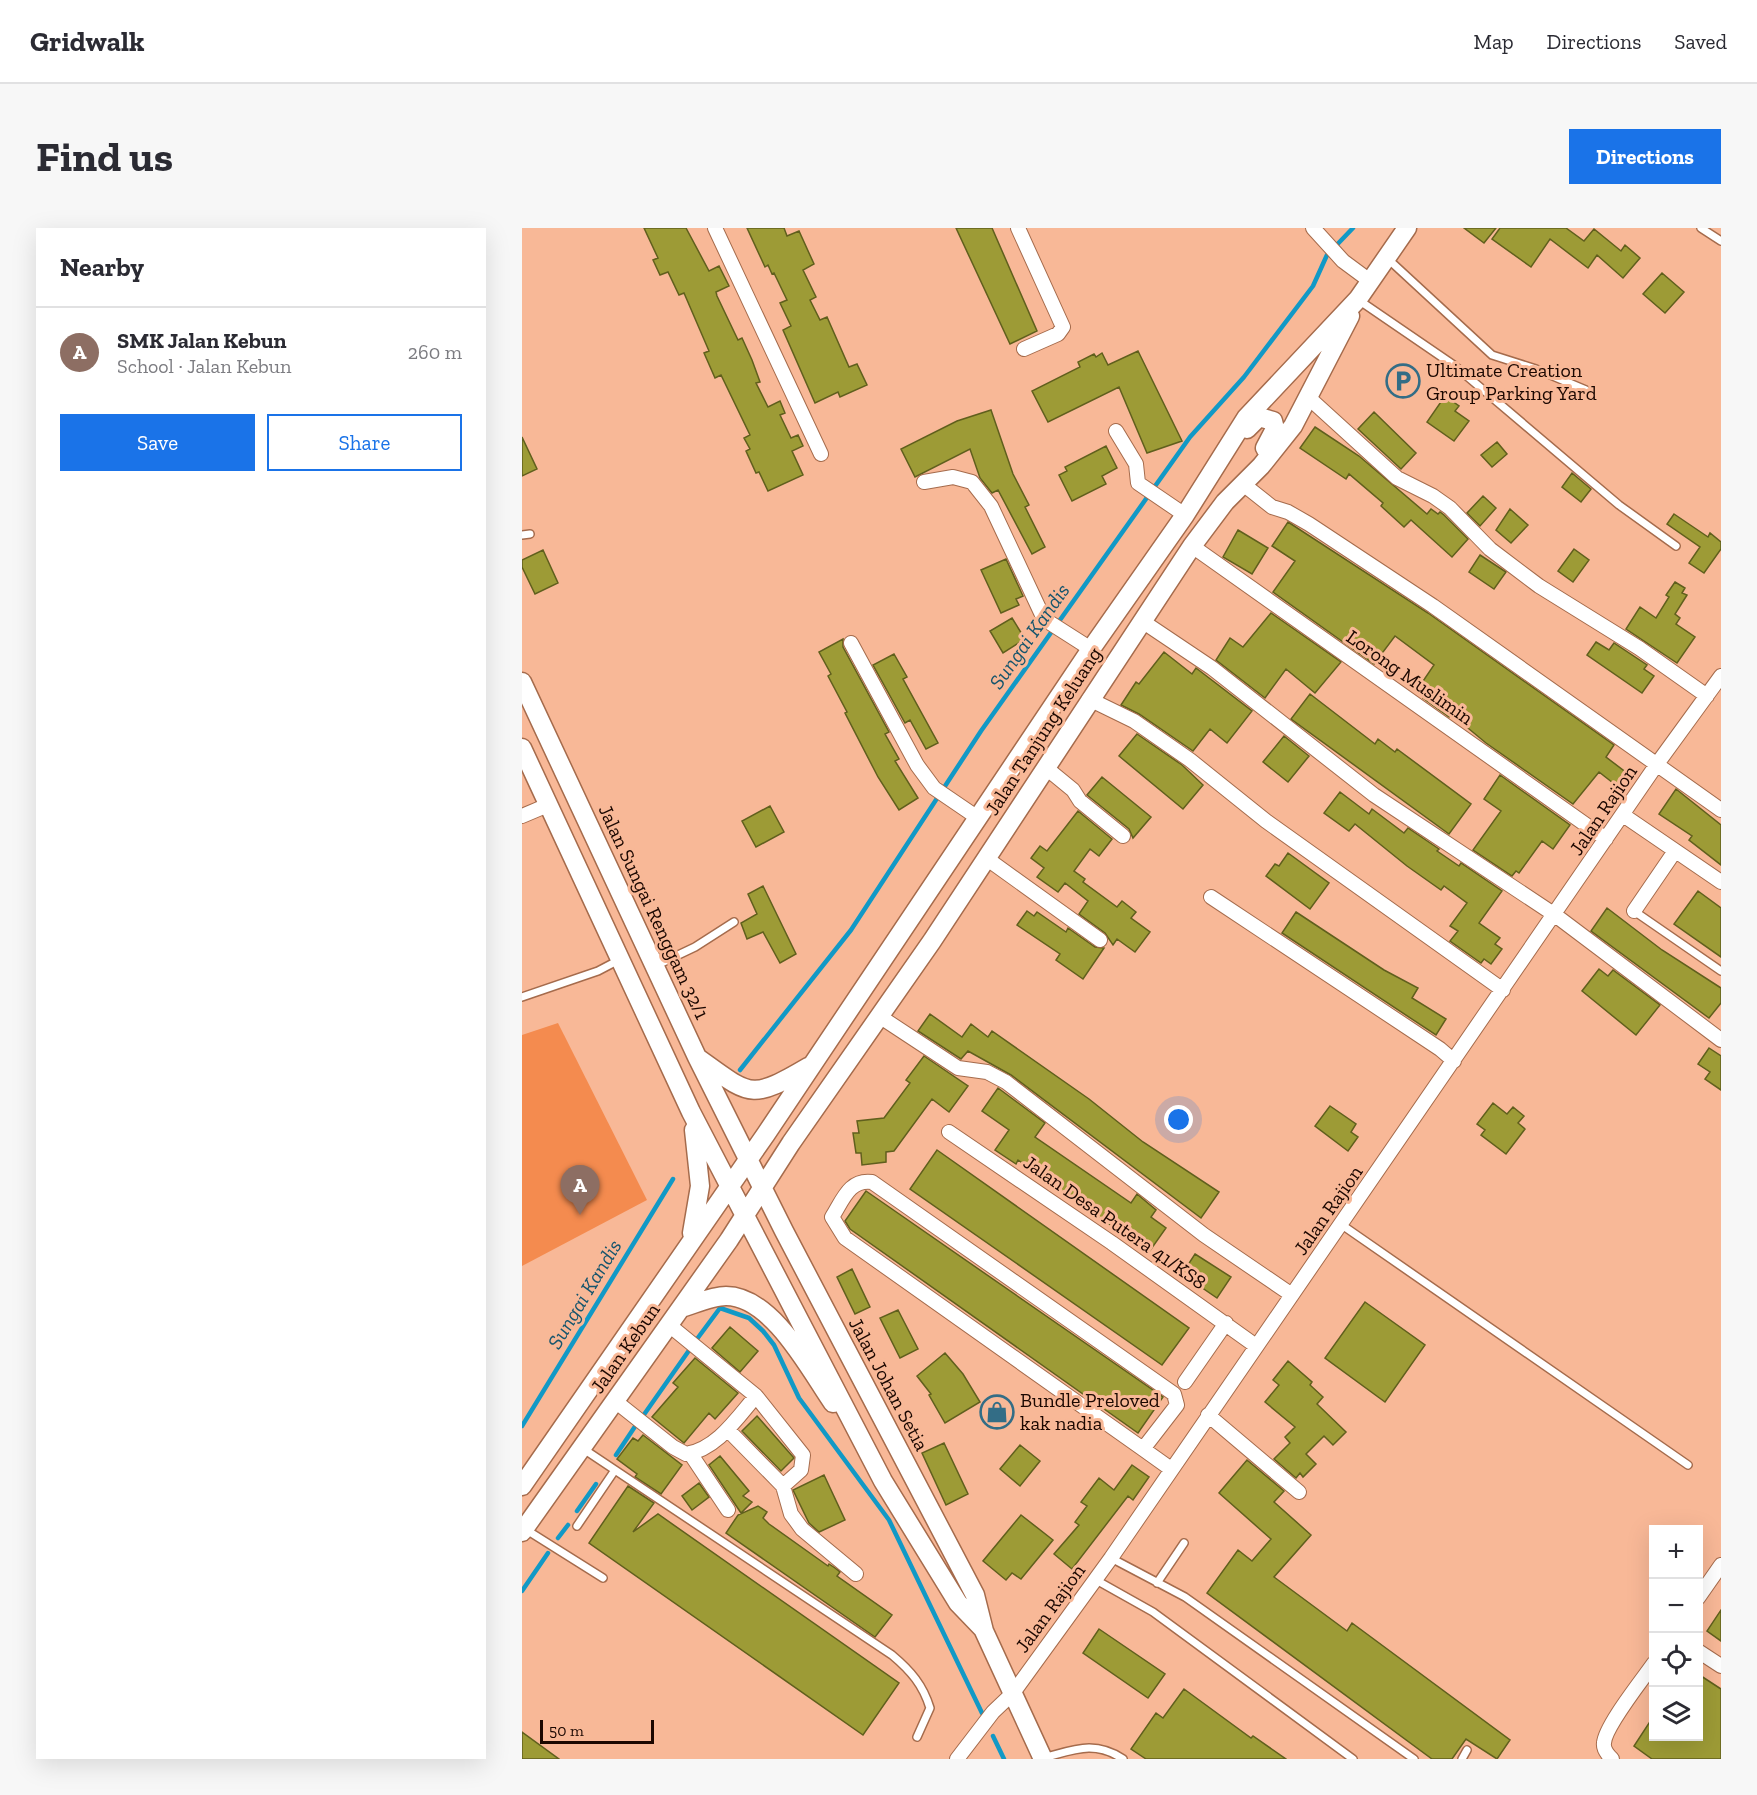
<!DOCTYPE html>
<meta charset="utf-8">
<style>
body{margin:0;font-family:"Zilla Slab",serif;background:#f7f7f7;color:#2b2b33}
.controls{position:absolute;right:18px;bottom:18px;display:grid;overflow:hidden;border-radius:0px;box-shadow:0 6px 24px #0002}
.controls button{width:54px;height:54px;display:grid;place-items:center;padding:0;border:0;border-bottom:2px solid #e1e1e2;background:#fff;color:#2b2b33;font:30px sans-serif}
.scale{position:absolute;left:18px;bottom:15px;width:114px;box-sizing:border-box;padding-left:6px;border:3px solid #1b0700;border-top:0;font-size:16px;line-height:21px;white-space:nowrap;color:#1b0700;-webkit-text-stroke:4px #f8b897;paint-order:stroke}
.you{position:absolute;left:657px;top:892px;width:21px;height:21px;margin:-15px;border:4px solid #fff;border-radius:50%;background:#1a73e8;box-shadow:0 0 0 9px #1a73e833}
.badge{display:grid;place-items:center;width:39px;height:39px;border-radius:50%;background:#1a73e8;color:#fff;font-size:20px;font-weight:700}
.pin{position:absolute;translate:-50% -50px;filter:drop-shadow(0 2px 3px #0008)}
.pin::after{content:'';position:absolute;top:32px;width:21px;height:18px;background:inherit;clip-path:polygon(0 0,100% 0,50% 100%)}
.list{margin:0;padding:0;list-style:none}
h2{display:flex;justify-content:space-between;align-items:center;height:78px;margin:0;padding:0 24px;font-size:26px}
h2 small{font-size:20px;font-weight:400;color:#7c7c81}
.list li{display:grid;grid-template-columns:39px 1fr auto;gap:18px;align-items:center;box-sizing:border-box;height:90px;padding:0 24px;border-top:2px solid #e1e1e2}
.list b{display:block;font-size:22px;white-space:nowrap}
.list p{margin:0;font-size:20px;white-space:nowrap;color:#7c7c81}
.list em{font-size:20px;font-style:normal;color:#7c7c81}
.actions{display:flex;gap:12px;padding:18px 24px}
.actions a{flex:1;padding:14px 0;border:2px solid #1a73e8;border-radius:0px;text-align:center;font-size:21px;color:#1a73e8}
.actions .main{background:#1a73e8;color:#fff}
.icon{flex:none;width:33px;height:33px;fill:none;stroke:currentColor;stroke-width:2;stroke-linecap:round;stroke-linejoin:round}
.map{position:relative;flex:none;width:1199px;height:1531px;overflow:hidden;border-radius:0px}
header{display:flex;align-items:center;gap:36px;box-sizing:border-box;height:84px;padding:0 30px;background:#fff;border-bottom:2px solid #e1e1e2}
header strong{font-size:28px}
nav{display:flex;gap:33px;margin-inline-start:auto;font-size:21px}
.intro{display:flex;align-items:center;justify-content:space-between;box-sizing:border-box;height:144px;padding:0 36px}
h1{margin:0;font-size:42px}
.button{padding:15px 27px;border-radius:0px;background:#1a73e8;color:#fff;font-size:21px;font-weight:700}
main{display:flex;gap:36px;padding:0 36px}
aside{flex:1;background:#fff;border-radius:0px;box-shadow:0 6px 24px #0002}
.map>svg:first-child{display:block}
.green{fill:#f48b4f}
.lines{fill:none;stroke-linecap:round;stroke-linejoin:round}
.stream{stroke:#1199c6;stroke-width:4.5}
.building{fill:#9d9b36;stroke:#605f1d;stroke-width:1.5}
.service-casing{stroke:#a56b4c;stroke-width:10}
.minor-casing{stroke:#a56b4c;stroke-width:16}
.secondary-casing{stroke:#a56b4c;stroke-width:21}
.service{stroke:#fff;stroke-width:7}
.minor{stroke:#fff;stroke-width:14}
.secondary{stroke:#fff;stroke-width:18}
.labels{text-anchor:middle;dominant-baseline:central;stroke-width:6;stroke-linejoin:round;paint-order:stroke}
.poi-label{font-size:20px;fill:#1b0700;stroke:#f8b897;text-anchor:start}
.street-label{font-size:20px;fill:#1b0700;stroke:#f8b897}
.water-label{font-size:21px;font-style:italic;fill:#16556d;stroke:#f8b897}
</style>
<header>
<strong>Gridwalk</strong>
<nav><a>Map</a><a>Directions</a><a>Saved</a></nav>
</header>
<div class="intro"><h1>Find us</h1><a class="button">Directions</a></div>
<main>
<aside>
<h2>Nearby<small></small></h2>
<ul class="list">
<li><span class="badge" style="background:#8d6e63">A</span><div><b>SMK Jalan Kebun</b><p>School · Jalan Kebun</p></div><em>260 m</em></li>
</ul>
<div class="actions"><a class="main">Save</a><a>Share</a></div>
</aside>
<div class="map">
<svg width="1199" height="1531" viewBox="0 0 1199 1531">
<rect width="100%" height="100%" fill="#f8b897"/>
<!-- green -->
<path class="green" d="M36,795L125,972L0,1038V807Z"/>
<g class="lines">
<!-- stream -->
<path class="stream" d="M218,842L329,702L459,503L668,209L722,149L791,58L805,27L831,0
M175,1111L198,1080L227,1090L241,1103L252,1117L277,1170L367,1292L460,1485
M121,1188L168,1121
M0,1198L151,951
M94,1227L114,1197
M55,1283L74,1256
M36,1310L46,1297
M0,1363L26,1325
M471,1508L482,1531"/>
</g>
<!-- building -->
<path class="building" d="M122,0H164L187,43L197,38L207,58L194,64L195,68L216,112L220,110L230,132L238,154L234,155L246,179L258,173L263,185L258,187L269,210L276,207L281,218L270,223L281,247L246,263L237,244L234,245L224,223L228,221L222,210L228,207L199,147L193,150L182,125L187,123L162,65L157,67L146,44L138,47L131,32L136,30Z
M225,0H262L265,8L277,3L292,36L281,42L294,69L288,72L298,92L305,89L327,139L335,136L345,157L318,169L316,164L293,175L261,102L269,98L258,75L265,72L252,45L250,46L246,37L243,39Z
M434,0H470L515,103L488,116Z
M942,0H974L962,15Z
M978,0H1044L1062,13L1072,1L1099,23L1103,17L1118,30L1101,50L1075,27L1066,40L1028,11L1009,39L970,11Z
M1140,45L1162,64L1143,85L1121,66Z
M616,123L660,213L625,225L597,159L526,194L510,163L558,139L556,134L572,126L574,129L580,125L586,137Z
M923,168L937,178L933,183L947,193L932,213L905,194Z
M469,182L491,246L507,277L503,279L523,319L510,326L476,262L470,265L458,250L448,221L393,249L379,221L435,193Z
M852,184L894,225L879,241L836,201Z
M793,199L837,228L905,286L909,281L916,286L918,284L922,287L946,311L930,329L889,292L882,299L859,278L861,275L827,246L824,251L778,220Z
M0,209L15,241L0,248Z
M975,214L985,226L970,239L959,227Z
M584,218L595,240L580,248L584,256L550,273L537,247L545,243L543,239Z
M1050,245L1069,261L1059,274L1040,259Z
M961,268L974,280L958,298L945,285Z
M988,281L1006,297L989,315L974,302Z
M1152,286L1186,309L1188,305L1199,314V321L1182,345L1167,335L1178,319L1145,296Z
M766,294L906,385L1092,517L1084,529L1110,549L1100,562L1077,544L1051,576L964,515L929,486L927,489L901,470L907,462L899,456L912,437L873,408L852,436L751,364L773,333L750,318Z
M716,302L746,320L730,346L701,329Z
M1052,321L1067,332L1051,354L1036,343Z
M21,322L36,355L13,366L0,339V332Z
M958,327L984,344L972,361L947,344Z
M484,331L501,368L494,371L497,377L479,385L459,342Z
M1153,354L1163,360L1160,365L1165,367L1153,386L1158,390L1154,396L1173,409L1155,435L1104,401L1118,379L1134,390L1147,369L1144,367Z
M749,385L819,434L793,465L764,441L743,470L694,432L708,410L721,419Z
M490,390L503,411L481,425L468,403Z
M321,411V419L367,504L363,506L377,531L373,533L396,570L377,582L356,549L323,485L325,484L306,448L309,446L297,424Z
M1074,414L1087,422L1092,415L1125,437L1122,441L1132,448L1120,465L1065,427Z
M642,424L670,446L674,440L730,483L705,515L688,501L671,523L617,486L599,477L614,454L617,456Z
M372,426L385,449L381,451L416,515L404,521L388,492L383,495L351,437Z
M788,466L853,516L856,511L873,524L875,521L949,576L927,606L769,491Z
M615,506L660,537L681,557L661,581L597,528Z
M762,508L787,528L766,554L741,534Z
M978,547L1048,597L1031,621L1020,613L997,645L994,643L990,648L951,622L979,583L962,571Z
M580,549L629,589L611,610L607,601L565,567Z
M1154,561L1199,597V637L1167,612L1170,608L1137,586Z
M818,564L847,586L850,581L882,605L886,600L917,621L915,623L937,638L939,635L980,663L957,695L978,710L973,716L980,721L969,736L962,731L959,735L928,713L936,703L928,698L945,675L922,658L919,662L885,638L833,596L827,603L802,585Z
M248,578L262,604L234,619L220,593Z
M556,583L590,611L577,628L568,621L552,643L563,651L561,654L595,679L600,673L614,684L609,690L628,704L613,724L595,711L591,717L583,705L557,686L566,673L543,655L536,664L515,649L522,640L509,630L518,618L525,623Z
M766,625L807,655L788,681L744,648L753,636L757,638Z
M241,658L274,726L258,735L241,704L225,711L219,695L235,686L226,666Z
M1176,663L1199,680V729L1152,696Z
M1085,680L1140,722L1199,760V775L1187,790L1069,703Z
M505,683L512,688L515,684L544,704L546,700L573,719L582,720L561,751L534,732L538,726L495,697Z
M774,684L862,742L896,760L890,770L924,791L914,807L760,705Z
M1077,741L1086,748L1091,742L1138,777L1114,807L1060,763Z
M408,786L440,809L449,796L466,809L470,803L567,871L621,914L697,964L679,990L489,847L446,823L439,831L396,803Z
M1187,820L1199,828V862L1183,851L1188,844L1176,836Z
M402,828L446,858L427,884L410,871L372,923L364,924V934L340,937L339,925H334L331,905H337L335,893L362,890L388,855L384,852Z
M476,860L523,895L513,909L609,975L615,966L634,982L629,989L644,1000L627,1024L496,932L494,936L473,922L487,902L460,883Z
M971,875L985,886L991,879L1002,888L996,895L1003,901L984,926L959,907L963,902L955,896Z
M808,878L834,896L829,904L836,909L826,923L793,898Z
M415,922L667,1100L640,1137L388,961Z
M344,963L641,1169L616,1205L328,1001L323,993Z
M673,1026L709,1049L695,1070L660,1046Z
M330,1041L348,1079L333,1086L315,1049Z
M843,1074L903,1117L863,1174L803,1130Z
M376,1082L396,1121L378,1130L358,1090Z
M208,1099L236,1123L218,1144L190,1120Z
M423,1125L441,1146L458,1174L423,1195L407,1167L409,1166L395,1148Z
M173,1130L216,1165L193,1191L187,1185L162,1215L130,1189L156,1159L151,1155Z
M766,1133L790,1154L788,1157L801,1169L795,1176L824,1204L811,1217L802,1208L784,1226L794,1236L781,1249L778,1245L774,1250L752,1231L768,1215L763,1209L773,1199L743,1174L757,1157L751,1152Z
M235,1188L272,1230L259,1243L220,1203Z
M121,1207L160,1237L139,1266L113,1249L115,1246L95,1231L111,1210L116,1213Z
M422,1215L446,1266L424,1277L400,1225Z
M498,1217L518,1233L498,1258L478,1241Z
M198,1228L227,1263L221,1268L230,1274L219,1285L187,1237Z
M725,1232L762,1263L752,1274L789,1307L752,1349L825,1403L830,1395L988,1512L975,1531L944,1511L930,1531H910L685,1365L716,1322L730,1333L749,1311L697,1265Z
M610,1237L627,1249L611,1272L606,1268L550,1341L532,1326L557,1297L553,1294L565,1278L559,1274L577,1250L592,1262Z
M302,1247L323,1292L297,1304L287,1295L271,1262Z
M177,1255L187,1269L170,1282L160,1268Z
M106,1258L132,1275L111,1304L136,1286L377,1455L341,1507L67,1315Z
M236,1278L245,1284L241,1290L247,1296L306,1338L307,1336L313,1340L318,1344L315,1348L370,1387L353,1409L204,1305L216,1287Z
M499,1287L531,1312L499,1351L490,1345L484,1352L461,1333Z
M1199,1382V1413L1185,1403Z
M577,1401L643,1446L626,1470L561,1425Z
M1176,1446L1199,1461V1531H1130L1112,1518L1131,1489V1509H1176Z
M662,1461L729,1510L731,1508L764,1531H624L609,1521L634,1485L641,1490Z
M0,1504L37,1531H0Z"/>
<g class="lines">
<defs>
<path id="service" d="M1179,0L1199,13
M866,31L970,127L1014,141L1064,162
M838,73L933,138L1097,277L1154,318
M0,307L8,306
M1112,683L1199,743
M133,738L173,719L212,694
M0,769L76,743L97,732
M820,997L1166,1237
M60,1220L370,1427C389,1443 401,1457 408,1480L395,1509
M55,1298L93,1242
M3,1301L81,1350
M589,1330L663,1369L892,1531
M574,1352L631,1384L831,1531
M635,1355L662,1315
M521,1530C552,1522 572,1512 601,1531
M940,1531L945,1522"/>
<path id="minor" d="M193,0L299,226
M496,0L541,99L536,106L502,121
M791,0L821,33L848,53
M787,170L875,250L911,268L928,280L968,321L1017,358L1117,420L1185,468
M594,203L614,236L616,255L663,287
M402,254L431,249L450,254L469,278L522,391L569,421
M721,256L750,279L766,284L787,296L911,378L1199,582
M670,318L1084,611
M620,393L690,440L852,567L1033,687L1199,812
M329,415L395,537L412,560L456,590
M567,471L612,493L668,532L744,593L981,762
M523,539L551,562L558,573L601,608
M1101,587L1199,654
M0,588L26,577
M464,630L578,712
M689,669L918,821L932,833
M1112,683L1153,623
M357,788L436,840L465,844L484,854L682,1007L770,1067
M427,904L590,1015L734,1118
M663,1154L704,1095
M93,1173L151,1219L164,1226C195,1221 215,1190 234,1168L147,1097
M686,1187L777,1264
M206,1202L261,1258L279,1242L281,1227L234,1168
M621,1221L655,1177L652,1166L350,954C327,951 321,972 310,989L323,1010L621,1221L649,1241
M168,1225L206,1282
M261,1258L269,1286L280,1301L334,1346
M1176,1370L1199,1337
M1176,1423L1199,1438
M435,1531L471,1484L491,1465L589,1330L1135,536L1199,448
M1090,1531C1086,1527 1081,1521 1082,1515C1083,1498 1121,1451 1132,1435"/>
<path id="secondary" d="M725,201L737,189L751,193L753,201L743,220
M0,454L175,829L262,1003L453,1367L462,1403L521,1531
M0,520L169,884L361,1253L436,1375L461,1401
M176,830C229,868 228,873 286,839
M170,1005L178,958L172,902
M159,1080C173,1076 190,1068 204,1068C250,1068 288,1142 311,1175
M0,1258L244,906L569,421L663,287L724,190L836,71L885,0
M0,1304L207,1012L269,915L410,713L670,318L703,274L739,238L771,198L828,88"/>
</defs>
<!-- service casing -->
<use href="#service" class="service-casing"/>
<!-- minor casing -->
<use href="#minor" class="minor-casing"/>
<!-- secondary casing -->
<use href="#secondary" class="secondary-casing"/>
<!-- service -->
<use href="#service" class="service"/>
<!-- minor -->
<use href="#minor" class="minor"/>
<!-- secondary -->
<use href="#secondary" class="secondary"/>
</g>
<!-- icons -->
<defs>
<symbol id="parking-ring" viewBox="-11 -11 22 22"><circle r="9.5" fill="#f8b897" stroke="#336d86" stroke-width="1.5"/><path d="M-3.5-5.5H1a3.5 3.5 0 0 1 0 7H-1V5.5H-3.5ZM-1-3.4V-.6H.8a1.4 1.4 0 0 0 0-2.8Z" fill="#336d86"/></symbol>
<symbol id="shop-ring" viewBox="-11 -11 22 22"><circle r="9.5" fill="#f8b897" stroke="#336d86" stroke-width="1.5"/><path d="M-5-2.5h2.3a2.7 3.5 0 0 1 5.4 0H5L5.5 6h-11ZM-1.5-2.5h3a1.5 2.3 0 0 0-3 0Z" fill="#336d86"/></symbol>
</defs>
<g fill-rule="evenodd">
<use href="#parking-ring" x="862" y="134" width="38" height="38"/>
<use href="#shop-ring" x="456" y="1165" width="38" height="38"/>
</g>
<g class="labels">
<!-- poi labels -->
<g class="poi-label">
<text x="904" y="142">Ultimate Creation<tspan x="904" dy="23">Group Parking Yard</tspan></text>
<text x="498" y="1172">Bundle Preloved<tspan x="498" dy="23">kak nadia</tspan></text>
</g>
<!-- street labels -->
<g class="street-label">
<text transform="translate(888 449) rotate(35)">Lorong Muslimin</text>
<text transform="translate(521 503) rotate(-57)">Jalan Tanjung Keluang</text>
<text transform="translate(1081 582) rotate(-56)">Jalan Rajion</text>
<text transform="translate(132 684) rotate(65)">Jalan Sungai Renggam 32/1</text>
<text transform="translate(806 982) rotate(-55)">Jalan Rajion</text>
<text transform="translate(593 994) rotate(35)">Jalan Desa Putera 41/KS8</text>
<text transform="translate(103 1120) rotate(-55)">Jalan Kebun</text>
<text transform="translate(367 1156) rotate(62)">Jalan Johan Setia</text>
<text transform="translate(528 1380) rotate(-54)">Jalan Rajion</text>
</g>
<!-- water labels -->
<g class="water-label">
<text transform="translate(507 408) rotate(-55)">Sungai Kandis</text>
<text transform="translate(62 1066) rotate(-59)">Sungai Kandis</text>
</g>
</g>
</svg>
<div class="controls">
<button>+</button>
<button>−</button>
<button><svg class="icon" aria-label="locate" viewBox="0 0 24 24"><circle cx="12" cy="12" r="6"/><path d="M12 2v4M12 18v4M2 12h4M18 12h4"/></svg></button>
<button><svg class="icon" aria-label="layers" viewBox="0 0 24 24"><path d="M12 4l9 5-9 5-9-5zM3 14l9 5 9-5"/></svg></button>
</div>
<div class="scale">50 m</div>
<div class="you"></div>
<div class="pin badge" style="left:58px;top:987px;background:#8d6e63">A</div>
</div>
</main>
